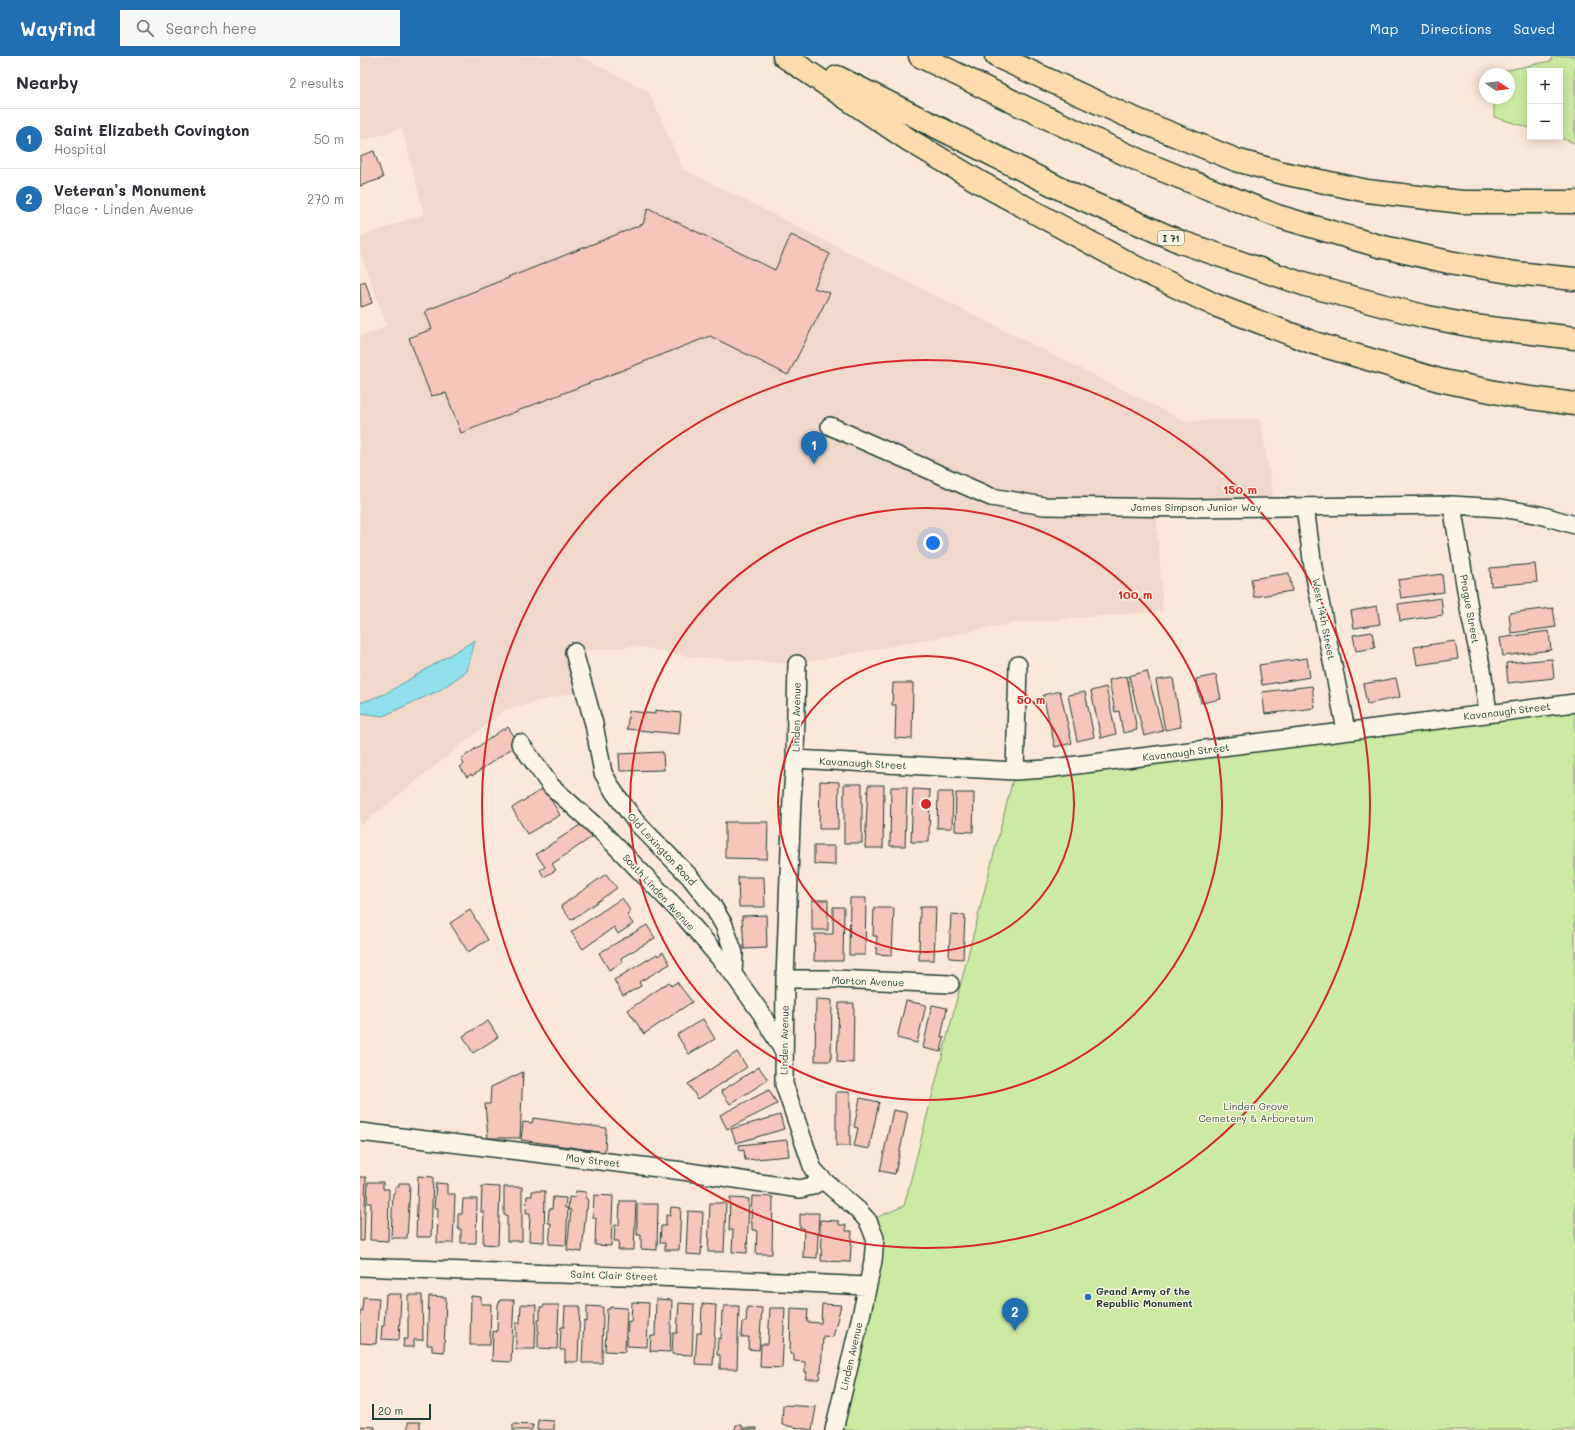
<!DOCTYPE html>
<meta charset="utf-8">
<style>
body{margin:0;font-family:Mali,sans-serif;background:#f7f7f7;color:#2b2b33}
.controls{position:absolute;right:12px;top:12px;display:grid;overflow:hidden;border-radius:0px;box-shadow:0 2px 10px #0003}
.controls button{width:36px;height:36px;display:grid;place-items:center;padding:0;border:0;border-bottom:1px solid #e1e1e2;background:#fff;color:#2b2b33;font:20px sans-serif}
.compass{position:absolute;left:1119px;top:12px;width:36px;height:36px;border-radius:50%;background:#fff;box-shadow:0 2px 10px #0003;rotate:103deg}
.scale{position:absolute;left:12px;bottom:10px;width:59px;box-sizing:border-box;padding-left:4px;border:2px solid #1f3d34;border-top:0;font-size:11px;line-height:14px;white-space:nowrap;color:#1f3d34;-webkit-text-stroke:3px #fcf5e5;paint-order:stroke}
.you{position:absolute;left:573px;top:487px;width:14px;height:14px;margin:-10px;border:3px solid #fff;border-radius:50%;background:#1a73e8;box-shadow:0 0 0 6px #1a73e833}
.badge{display:grid;place-items:center;width:26px;height:26px;border-radius:50%;background:#1f6fb2;color:#fff;font-size:13px;font-weight:700}
.pin{position:absolute;translate:-50% -33px;filter:drop-shadow(0 1px 2px #0008)}
.pin::after{content:'';position:absolute;top:21px;width:14px;height:12px;background:inherit;clip-path:polygon(0 0,100% 0,50% 100%)}
.list{margin:0;padding:0;list-style:none}
h2{display:flex;justify-content:space-between;align-items:center;height:52px;margin:0;padding:0 16px;font-size:17px}
h2 small{font-size:13px;font-weight:400;color:#7c7c81}
.list li{display:grid;grid-template-columns:26px 1fr auto;gap:12px;align-items:center;box-sizing:border-box;height:60px;padding:0 16px;border-top:1px solid #e1e1e2}
.list b{display:block;font-size:15px;white-space:nowrap}
.list p{margin:0;font-size:13px;white-space:nowrap;color:#7c7c81}
.list em{font-size:13px;font-style:normal;color:#7c7c81}
.icon{flex:none;width:22px;height:22px;fill:none;stroke:currentColor;stroke-width:2;stroke-linecap:round;stroke-linejoin:round}
.map{position:relative;flex:none;width:1215px;height:1374px;overflow:hidden}
header{display:flex;align-items:center;gap:24px;box-sizing:border-box;height:56px;padding:0 20px;background:#1f6fb2;color:#fff}
header strong{font-size:19px}
nav{display:flex;gap:22px;margin-inline-start:auto;font-size:14px}
.search{width:280px;height:36px;background:#f7f7f7;display:flex;align-items:center;gap:10px;box-sizing:border-box;padding:0 14px;border-radius:0px;color:#7c7c81;font-size:15px}
main{display:flex}
aside{flex:1;background:#fff}
.map>svg:first-child{display:block}
.built{fill:#f0d8ca}
.green{fill:#cceaa1;stroke:#76946a}
.water{fill:#8fe0ea;stroke:#629fa1}
.building{fill:#f5c7bb;stroke:#1f3d34}
.lines{fill:none;stroke-linecap:round;stroke-linejoin:round}
.minor-casing{stroke:#1f3d34;stroke-width:20}
.motorway-casing{stroke:#1f3d34;stroke-width:25}
.minor{stroke:#fcf5e5;stroke-width:17}
.motorway{stroke:#fcdcac;stroke-width:22}
.ring{fill:none;stroke:#d62828;stroke-width:2}
.poi-dot{fill:#1f6fb2;stroke:#fcf5e5;stroke-width:1.5}
.labels{text-anchor:middle;dominant-baseline:central;stroke-width:3;stroke-linejoin:round;paint-order:stroke}
.shield{fill:#fcf5e5;stroke:#617469;stroke-width:1}
.shield-label{font-size:9px;font-weight:bold;fill:#1f3d34}
.street-label{font-size:10px;fill:#1f3d34;stroke:#fcf5e5}
.park-label{font-size:10px;fill:#395744;stroke:#fcf5e5}
.poi-label{font-size:10px;font-weight:bold;fill:#1f3d34;stroke:#fcf5e5;text-anchor:start}
.centre{fill:#d62828;stroke:#fcf5e5;stroke-width:2}
.ring-label{font-size:12px;text-anchor:middle;font-weight:bold;fill:#d62828;stroke:#fcf5e5;stroke-width:3;stroke-linejoin:round;paint-order:stroke}
</style>
<header>
<strong>Wayfind</strong>
<div class="search"><svg class="icon" aria-label="search" viewBox="0 0 24 24"><circle cx="10" cy="10" r="6"/><path d="M15 15l6 6"/></svg>Search here</div>
<nav><a>Map</a><a>Directions</a><a>Saved</a></nav>
</header>
<main>
<aside>
<h2>Nearby<small>2 results</small></h2>
<ul class="list">
<li><span class="badge">1</span><div><b>Saint Elizabeth Covington</b><p>Hospital</p></div><em>50 m</em></li>
<li><span class="badge">2</span><div><b>Veteran’s Monument</b><p>Place · Linden Avenue</p></div><em>270 m</em></li>
</ul>
</aside>
<div class="map">
<svg width="1215" height="1374" viewBox="0 0 1215 1374">
<rect width="100%" height="100%" fill="#fbe8d9"/>
<filter id="ink" filterUnits="userSpaceOnUse"><feTurbulence type="fractalNoise" baseFrequency=".025" numOctaves="2"/><feDisplacementMap in="SourceGraphic" scale="8" xChannelSelector="R" yChannelSelector="G"/><feConvolveMatrix kernelMatrix="1 2 1 2 8 2 1 2 1" color-interpolation-filters="sRGB"/></filter>
<g filter="url(#ink)">
<!-- built -->
<path class="built" d="M0,0H220L289,36L323,113L825,365L900,363L915,451L796,452L803,555L654,567L437,608L333,601L275,590L215,596L225,634L146,653L0,770V281L27,270L0,196V181L64,158L42,72L0,85Z"/>
<!-- green -->
<path class="green" d="M1192,0H1215V87L1197,81H1200V15H1170V72L1134,61V42H1149V18L1133,17L1191,5Z
M1215,647V1374H474L504,1247L508,1165L544,1150L655,715Z"/>
<!-- water -->
<path class="water" d="M115,584L107,615L80,634L23,660L0,657V647L25,638Z"/>
<!-- building -->
<path class="building" d="M14,95L23,122L0,130V100Z
M288,152L415,214L431,179L470,198L454,232L470,237L428,319L350,280L101,377L86,337L71,340L49,282L72,273L65,255L283,168Z
M5,225L12,247L1,251L0,227Z
M1175,508L1177,526L1131,530L1130,512Z
M929,517L932,535L894,541L891,523Z
M1082,518L1084,536L1041,542L1038,524Z
M1081,542L1083,559L1040,565L1038,548Z
M1017,550L1020,568L994,572L991,555Z
M1193,552L1196,571L1151,577L1149,557Z
M1189,575L1191,594L1143,600L1140,582Z
M1012,576L1015,592L996,595L993,579Z
M1095,585L1098,603L1057,609L1054,591Z
M947,602L950,621L902,629L899,609Z
M1192,603L1194,622L1148,627L1146,607Z
M787,615L803,675L784,680L769,620Z
M856,619L861,643L841,647L836,623Z
M767,620L777,674L763,677L759,655L755,656L749,624Z
M813,622L821,671L805,674L796,624Z
M1036,622L1040,641L1007,648L1003,628Z
M533,627H553L552,683L535,682L536,649H532Z
M952,630L955,652L905,658L902,636Z
M746,631L756,678L741,682L731,635Z
M700,635L712,687L695,691L683,639Z
M725,636L734,681L717,685L708,639Z
M295,654L321,657L319,678L267,673L269,655L295,658Z
M148,671L158,686L155,690L112,720L111,718L107,721L100,711L104,708L101,703L143,673L144,674Z
M303,696L304,714L260,715L259,698Z
M460,725L479,726L478,773H459Z
M484,728H502V787H484Z
M508,729H524L523,792H505Z
M531,731H547L545,790H530Z
M184,732L200,759L167,778L152,752Z
M553,733L570,734L569,786H551Z
M578,736H593L592,772H577Z
M596,737H614L613,776L595,775Z
M365,766H408L407,803L365,802Z
M223,767L232,781L192,808L196,814L184,821L180,814L185,811L176,798Z
M454,790H475V809L454,808Z
M246,818L257,832L211,864L201,850Z
M378,821H404L405,851H379Z
M262,842L271,856L267,859L273,868L258,878L254,871L223,893L211,876Z
M490,842H506L505,899H489Z
M452,844H468V874H452Z
M473,851H484L483,905H454L455,878H473Z
M560,851H576L574,904H559Z
M514,852H534L532,899L516,898L517,880H513Z
M110,854L128,884L108,896L90,867Z
M591,858L605,859L603,903L589,902Z
M406,859L407,892L384,893L382,860Z
M287,869L295,882L261,902L263,906L249,914L239,897Z
M303,896L310,908L279,926L281,930L263,940L254,924L297,898L298,900Z
M309,926L311,930L317,926L332,946L284,978L268,954Z
M456,943L472,944L471,1005H455Z
M546,945L566,949L557,987L537,982Z
M479,947H494L493,1007L477,1006Z
M572,949L587,952L581,981H584L581,996L563,992Z
M343,963L355,983L329,998L317,979Z
M128,965L138,981L113,997L103,980Z
M377,996L387,1011L338,1043L328,1028Z
M399,1011L408,1024L370,1048L361,1035Z
M163,1016L160,1082H128L125,1048H130L131,1031Z
M409,1034L417,1048L367,1073L360,1059Z
M476,1036H490V1090H476Z
M500,1042L519,1046L509,1093L494,1090L498,1072L494,1071Z
M533,1054L548,1057L535,1118L520,1115Z
M420,1059L424,1073L376,1087L371,1073Z
M173,1062L246,1072L245,1096L161,1084L163,1066L172,1067Z
M427,1084L429,1100L385,1104L384,1094L380,1095L379,1089Z
M58,1120L73,1121L71,1181H56Z
M0,1121H6L4,1185H0Z
M8,1126H23V1133H29L28,1185L10,1184L11,1147H7Z
M39,1127H49L50,1131L47,1182H31L33,1137H35V1131H39Z
M76,1127L87,1128V1138H95L93,1187H77L78,1152H74Z
M122,1130L140,1131L138,1189L123,1188L124,1156H121Z
M144,1131H162V1185H147V1159H144Z
M172,1135H185L184,1186L169,1185L170,1157H166L167,1140H172Z
M216,1135L226,1136V1143H228L227,1154H226L222,1196L207,1194L211,1154H208L209,1141L215,1142Z
M234,1139L253,1140L251,1190L235,1189L236,1162H233Z
M392,1140L413,1141L412,1198H396L397,1174H392V1166H391Z
M193,1141L206,1142L205,1152H208L206,1189L189,1188L191,1167H188L189,1153H192Z
M370,1142L389,1143L387,1197L372,1196L373,1174H369Z
M103,1143H117L116,1187H101V1173H98V1158H102Z
M260,1145H276L274,1194H258L259,1185H254L255,1169H259Z
M350,1147H366L364,1196H348Z
M277,1148H298L297,1194L281,1193V1179H277Z
M311,1151L321,1152L319,1194H305V1187H300L301,1170H306V1159L310,1160Z
M328,1155L343,1156L341,1199L326,1198Z
M446,1157H459L457,1202L443,1201L444,1172H440V1158L445,1159Z
M460,1164L479,1165V1169H486V1175H492L490,1206L461,1205L462,1178H460Z
M26,1238H41L39,1284L21,1283L22,1270H24Z
M48,1239H62L63,1284H54V1291H43L44,1283H48Z
M69,1240L86,1241L84,1296L72,1295V1289H67Z
M111,1240L121,1241V1248H131L130,1289H110Z
M3,1241L19,1242L16,1288L0,1287V1255H2Z
M296,1243L312,1244L310,1296L290,1295L291,1280H295Z
M140,1244H154L151,1306L132,1305L133,1275L137,1276L138,1248H139Z
M272,1246L289,1247L287,1291L267,1290L268,1265L271,1266Z
M319,1247L334,1248L332,1299L312,1298L313,1277H317Z
M161,1248L176,1249L175,1293H156V1267H160Z
M342,1248L356,1249L353,1309L335,1308L337,1277H341Z
M462,1248L481,1249L473,1281L463,1280L461,1316H460L459,1323H445L447,1316H445V1306L434,1305V1298H430L431,1252L448,1253L447,1266L461,1267Z
M184,1249H199L197,1293L178,1292V1264H180V1251H183Z
M205,1250H220L218,1306H205V1294H200L201,1271H204Z
M227,1250L243,1251L242,1307H222L224,1265L227,1266Z
M364,1250H379L377,1313H360V1299H357L358,1282L361,1283L362,1255H364Z
M250,1251L267,1252L265,1296L245,1295L247,1253H250Z
M387,1251L402,1252L399,1294L388,1293L389,1281H381L382,1266H386Z
M410,1252H425L422,1312L400,1311L401,1288H408Z
M423,1349L456,1351L452,1374L422,1369Z
M178,1364L194,1365V1374H177Z
M48,1366H60V1374H48Z
M153,1368L173,1369L172,1374H153Z
M376,1369H382V1372H397V1374H375Z
M0,1370L15,1371V1374H0Z"/>
<g class="lines">
<defs>
<path id="minor" d="M470,370L631,441L684,450L833,452L1092,449L1141,452L1180,459L1215,469
M1092,449L1110,558L1122,614L1128,657
M945,451L953,511L986,674
M214,596L234,668L243,717L254,736L276,766L330,821L352,849L364,869L374,897L373,918
M437,608L435,703L432,743L425,923L424,1028L453,1113L463,1124L498,1154L508,1165L515,1182L513,1205L504,1247L474,1374
M160,687L191,730L241,775L323,859L373,918L401,957L424,996
M435,703L655,715L685,713L1215,647
M655,715L658,609
M425,923H474L590,928
M0,1076L323,1115L440,1133L452,1130L463,1124
M0,1211C169,1218 338,1221 507,1230"/>
<path id="motorway" d="M424,0L549,84L621,127L773,210L855,249L954,287L1079,324L1149,339L1215,348
M560,0L664,51L787,108L917,160L1019,190L1089,206L1155,217L1215,223
M636,0L763,58L876,104L923,117L1007,135L1102,146H1215
M477,21L713,139L821,186L946,229L1063,260L1113,270L1215,282"/>
</defs>
<!-- minor casing -->
<use href="#minor" class="minor-casing"/>
<!-- motorway casing -->
<use href="#motorway" class="motorway-casing"/>
<!-- minor -->
<use href="#minor" class="minor"/>
<!-- motorway -->
<use href="#motorway" class="motorway"/>
</g>
</g>
<!-- distance rings -->
<g class="ring">
<circle cx="566" cy="748" r="148"/>
<circle cx="566" cy="748" r="296"/>
<circle cx="566" cy="748" r="444"/>
</g>
<!-- markers -->
<circle class="poi-dot" cx="728" cy="1241" r="4"/>
<g class="labels">
<!-- shield labels -->
<rect class="shield" x="798" y="175" width="26" height="14" rx="3"/>
<g class="shield-label">
<text x="811" y="182">I 71</text>
</g>
<!-- street labels -->
<g class="street-label">
<text x="836" y="451">James Simpson Junior Way</text>
<text transform="translate(1110 553) rotate(80)">Prague Street</text>
<text transform="translate(964 563) rotate(79)">West 14th Street</text>
<text transform="translate(1147 655) rotate(-7)">Kavanaugh Street</text>
<text transform="translate(436 661) rotate(-89)">Linden Avenue</text>
<text transform="translate(826 696) rotate(-7)">Kavanaugh Street</text>
<text transform="translate(503 707) rotate(3)">Kavanaugh Street</text>
<text transform="translate(302 793) rotate(47)">Old Lexington Road</text>
<text transform="translate(299 836) rotate(47)">South Linden Avenue</text>
<text transform="translate(508 925) rotate(2)">Morton Avenue</text>
<text transform="translate(424 984) rotate(-89)">Linden Avenue</text>
<text transform="translate(233 1104) rotate(7)">May Street</text>
<text transform="translate(254 1219) rotate(2)">Saint Clair Street</text>
<text transform="translate(491 1300) rotate(-77)">Linden Avenue</text>
</g>
<!-- park labels -->
<g class="park-label">
<text x="896" y="1050">Linden Grove<tspan x="896" dy="12">Cemetery &amp; Arboretum</tspan></text>
</g>
<!-- poi labels -->
<g class="poi-label">
<text x="736" y="1235">Grand Army of the<tspan x="736" dy="12">Republic Monument</tspan></text>
</g>
</g>
<circle cx="566" cy="748" r="6" class="centre"/>
<g class="ring-label">
<text x="880" y="438">150 m</text>
<text x="775" y="543">100 m</text>
<text x="671" y="648">50 m</text>
</g>
</svg>
<div class="controls">
<button>+</button>
<button>−</button>
</div>
<svg class="compass" viewBox="-18 -18 36 36"><path d="M0-13l5 13h-10z" fill="#e53935"/><path d="M0 13l5-13h-10z" fill="#7c7c81"/></svg>
<div class="scale">20 m</div>
<div class="you"></div>
<div class="pin badge" style="left:454px;top:408px">1</div>
<div class="pin badge" style="left:655px;top:1275px">2</div>
</div>
</main>
